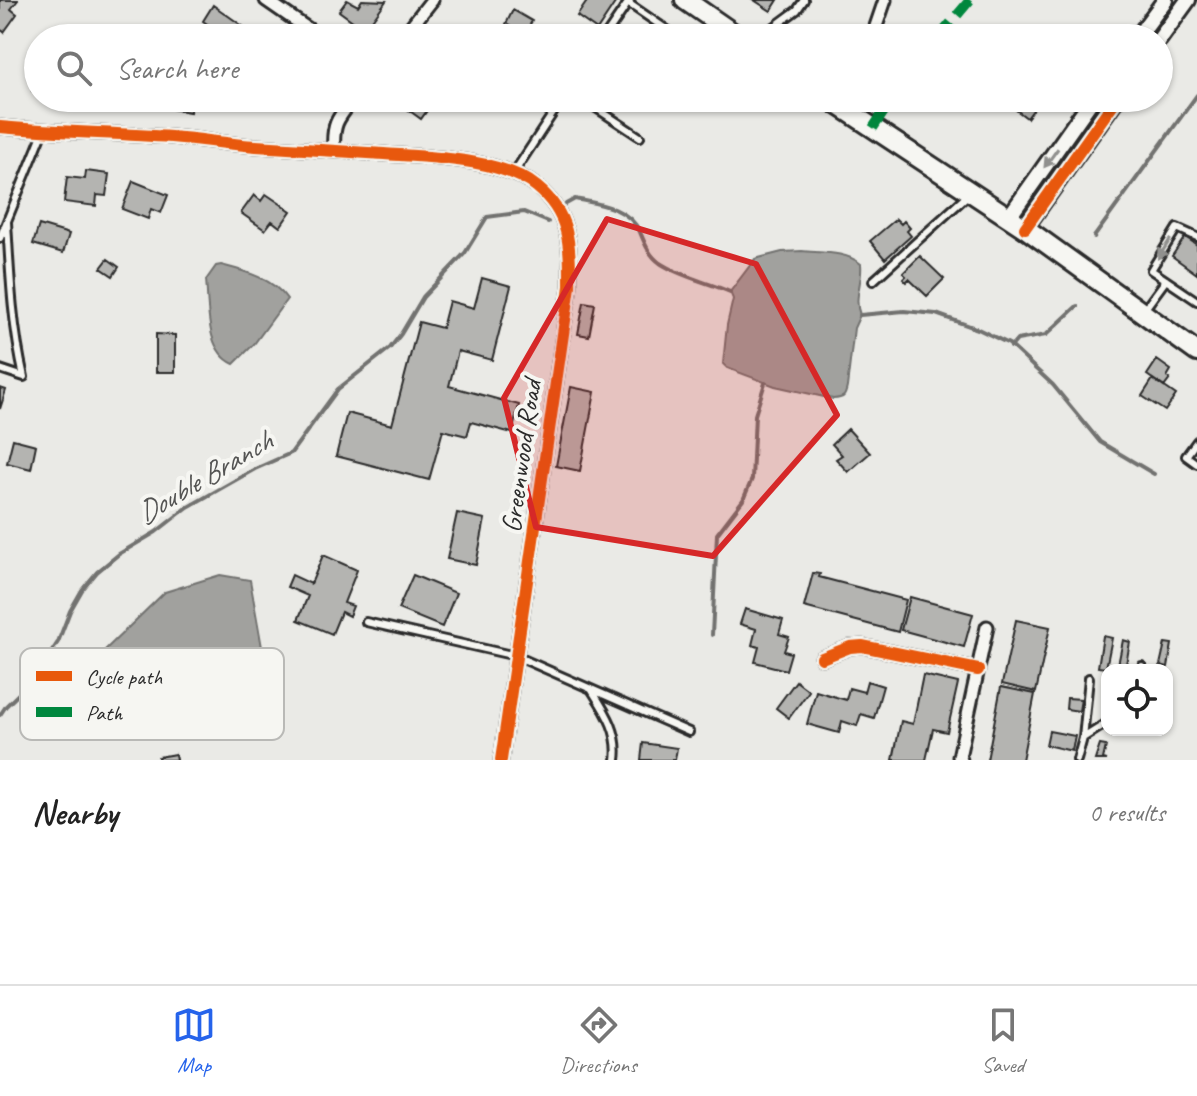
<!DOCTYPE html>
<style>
body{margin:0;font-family:Caveat,sans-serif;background:#f2f2f2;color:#222}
.controls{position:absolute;right:24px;bottom:24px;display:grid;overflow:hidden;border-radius:16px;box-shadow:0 2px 6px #0004}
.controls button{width:72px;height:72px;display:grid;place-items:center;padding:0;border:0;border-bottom:2px solid #e0e0e0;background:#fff;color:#222;font:40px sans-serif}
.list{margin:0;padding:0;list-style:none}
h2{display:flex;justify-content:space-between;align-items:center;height:104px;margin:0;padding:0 32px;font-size:34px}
h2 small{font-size:26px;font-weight:400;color:#767676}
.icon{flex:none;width:44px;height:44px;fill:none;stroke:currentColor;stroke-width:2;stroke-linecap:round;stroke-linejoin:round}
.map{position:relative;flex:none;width:1197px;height:760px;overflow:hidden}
.search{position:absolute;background:#fff;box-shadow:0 2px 6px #0004;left:24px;right:24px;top:24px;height:88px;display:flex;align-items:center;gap:20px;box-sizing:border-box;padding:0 28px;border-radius:44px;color:#767676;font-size:30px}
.sheet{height:224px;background:#fff}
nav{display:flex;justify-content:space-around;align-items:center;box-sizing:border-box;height:112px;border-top:2px solid #e0e0e0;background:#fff;font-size:22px;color:#767676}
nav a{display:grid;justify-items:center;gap:4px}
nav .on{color:#2563eb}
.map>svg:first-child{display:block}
.water{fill:#a1a19e;stroke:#727270;stroke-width:2}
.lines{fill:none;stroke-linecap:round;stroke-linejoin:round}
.stream{stroke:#727270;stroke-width:4}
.building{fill:#b4b4b1;stroke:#2b2b2b;stroke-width:2}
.service-casing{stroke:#2b2b2b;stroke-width:12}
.minor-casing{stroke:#2b2b2b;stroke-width:17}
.tertiary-casing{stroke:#2b2b2b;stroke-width:20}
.primary-casing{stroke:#2b2b2b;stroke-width:24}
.service{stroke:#f6f6f2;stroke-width:6}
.minor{stroke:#f6f6f2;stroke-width:11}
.tertiary{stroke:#f6f6f2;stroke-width:14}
.primary{stroke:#f6f6f2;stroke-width:18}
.quiet{stroke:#00873e;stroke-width:10;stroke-dasharray:20 10;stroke-linecap:butt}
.cycleway-casing{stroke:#f6f6f2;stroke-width:17}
.cycleway{stroke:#e8590c;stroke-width:12}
.oneway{fill:#90908e}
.marked{fill:#d62828;fill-opacity:0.2;stroke:#d62828;stroke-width:6;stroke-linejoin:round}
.labels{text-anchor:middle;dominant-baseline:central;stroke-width:8;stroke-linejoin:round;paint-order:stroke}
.street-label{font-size:28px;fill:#2b2b2b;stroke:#f6f6f2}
.water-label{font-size:30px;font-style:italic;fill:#545453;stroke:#f6f6f2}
.key{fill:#f6f6f2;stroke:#b9b9b6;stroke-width:2}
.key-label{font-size:22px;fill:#2b2b2b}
</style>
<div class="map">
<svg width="1197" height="760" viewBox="0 0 1197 760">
<rect width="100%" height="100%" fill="#eaeae6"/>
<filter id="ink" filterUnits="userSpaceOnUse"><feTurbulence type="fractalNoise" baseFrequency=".0125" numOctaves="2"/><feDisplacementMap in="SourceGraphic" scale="16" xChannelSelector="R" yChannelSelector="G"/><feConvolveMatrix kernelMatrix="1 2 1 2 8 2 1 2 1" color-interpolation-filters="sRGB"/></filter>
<g filter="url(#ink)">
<!-- water -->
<path class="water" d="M802,251C821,253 846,251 861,264C863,282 853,298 860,315L854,328L847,387C845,397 844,398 833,399L775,386L727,368L723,364L727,325L733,299L730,292L755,259L782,252Z
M221,265C244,271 273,278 287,299L254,344L234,364C205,351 209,308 206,280L216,266Z
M220,575L250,580L272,703L256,708L245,699L188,708L146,721L136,714L126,719L127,730L103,735L82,730L74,713L78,693L102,653L165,592Z"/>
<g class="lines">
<!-- stream -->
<path class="stream" d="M566,204L575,199C599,204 628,207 640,232C645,244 649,255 660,263C681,277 708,282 730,292
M1094,237L1197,95
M860,315L904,311L936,314L978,329L1009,344L1053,385L1100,442L1154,474
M1011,347L1017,340L1046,335L1077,306
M712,635L717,534L743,500L752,479L755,415L765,383
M0,715L6,706L34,679L58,642L70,611L82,590L97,572L119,554L156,532L188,507L255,469L291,453L338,389L390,348L401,334L423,297L465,253L487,217L524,212L548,222"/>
</g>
<!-- building -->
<path class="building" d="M0,0H18L11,9L17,14L4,32L0,29Z
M347,0L358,6L362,0L386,1L365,30L339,11Z
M588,0H617L597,30L577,16Z
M754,0H778L771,11Z
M213,5L244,27L237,38H227L203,21Z
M513,10L532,21L524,34L506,24Z
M34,70H38V92L32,91Z
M173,98H193L190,112L171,109Z
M408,98H436L421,119L403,106Z
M627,98H644L639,106Z
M1000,98H1042L1027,118Z
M86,171L109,174L106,196L97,195L96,206L64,202L67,177L85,179Z
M133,181L168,195L161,213L151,209L148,219L122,209Z
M266,194L291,211L280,227L272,221L265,230L241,213L254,195L261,201Z
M896,219L901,224L904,221L910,228L907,231L911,236L885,259L870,241Z
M39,225L69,234L63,253L33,244Z
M1185,237L1197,245V274L1172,256Z
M920,256L944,279L927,296L909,279L906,282L903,279L906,276L903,273Z
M108,259L119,267L113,276L101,268Z
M482,278L511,286L492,360L458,351L449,386L519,405L512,433L471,422L467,436L443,430L429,480L336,456L347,413L392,425L419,322L442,328L449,301L474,308Z
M584,302L595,304L589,336L578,334Z
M156,334L175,335V372H156Z
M1157,360L1171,370L1167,377L1170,379L1164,387L1147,375Z
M1153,379L1176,395L1165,411L1142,396Z
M571,387L595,392L580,471L556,466Z
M0,388L6,390L0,409Z
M848,429L870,453L848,472L836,459L842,455L832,444Z
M13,439L36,445L31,469L7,463Z
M457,513L485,519L476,565L447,559Z
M323,555L357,570L344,603L353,606L349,616L341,612L332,634L298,620L308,596L287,587L292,575L311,584Z
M813,573L820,574L819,577L906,600L898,632L804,607Z
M413,575L456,593L442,627L398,609Z
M910,597L973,614L964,647L901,630Z
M745,609L783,620L779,634L789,637L784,651L791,653L786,670L755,662L759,647L752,645L756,629L740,624Z
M1016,620L1050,627L1036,692L1002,684Z
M1103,636L1112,638L1106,668L1098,667Z
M1123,640L1130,642L1125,670H1117Z
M1165,643L1172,644L1168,667L1160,665Z
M923,675L958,683L947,732L933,729L926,760H893L901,721L913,724Z
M796,681L809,691L789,718L776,708Z
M867,681L883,686L874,718L861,714L857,726L842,721L839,733L807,724L816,691L846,700L849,688L864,692Z
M1001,687L1035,694L1022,760H987Z
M1067,698L1081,699L1079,711L1066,709Z
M1049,731L1075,736L1072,751L1046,745Z
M643,743L677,748L675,760H641Z
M1100,745L1106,746L1103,759L1107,760H1095Z
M175,754L176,760H158V757Z"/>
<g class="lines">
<defs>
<path id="service" d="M628,3L679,38
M604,38L630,0
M759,38L797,10L804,0
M581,98L640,137
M513,174L563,98
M1197,237L1177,228L1151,270L1197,301
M0,238L44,130
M873,281L968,195
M1144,310L1166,280
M0,369L24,377C12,325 10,274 7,222
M1197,441L1186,456L1197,464
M366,622L516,656L689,732
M1141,670L1142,666
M591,689C605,711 620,732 616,760
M1083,738L1107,723
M1077,760L1083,738L1089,678"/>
<path id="minor" d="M266,0L321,38
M402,38L432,0
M872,38L885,0
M0,127C57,132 114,133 171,137C199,139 227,144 256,146C298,149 341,151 384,154C428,157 502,158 537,187C571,215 570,246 570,286L501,760
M334,150C332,123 338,118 354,98
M822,658L850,647L862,646L978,670
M961,760L959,757L987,627"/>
<path id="tertiary" d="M1137,38L1165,0
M1159,40L1188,0
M1009,217L1093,98
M1025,228L1117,98"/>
<path id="primary" d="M685,0L740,38
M828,98L1025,228L1197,352"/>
</defs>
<!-- service casing -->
<use href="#service" class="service-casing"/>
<!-- minor casing -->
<use href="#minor" class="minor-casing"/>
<!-- tertiary casing -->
<use href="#tertiary" class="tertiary-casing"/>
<!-- primary casing -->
<use href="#primary" class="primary-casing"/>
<!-- service -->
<use href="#service" class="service"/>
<!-- minor -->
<use href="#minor" class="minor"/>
<!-- tertiary -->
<use href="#tertiary" class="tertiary"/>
<!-- primary -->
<use href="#primary" class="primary"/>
<!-- quiet -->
<path class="quiet" d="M938,38L970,0
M873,128L893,98"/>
<defs>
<path id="cycleway" d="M0,127C57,132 114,133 171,137C199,139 227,144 256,146C298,149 341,151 384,154C428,157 502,158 537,187C571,215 570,246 570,286L501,760
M1025,228L1117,98
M822,658L850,647L862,646L978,670"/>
</defs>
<!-- cycleway casing -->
<use href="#cycleway" class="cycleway-casing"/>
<!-- cycleway -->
<use href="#cycleway" class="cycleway"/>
</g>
<!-- one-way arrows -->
<defs><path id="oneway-solid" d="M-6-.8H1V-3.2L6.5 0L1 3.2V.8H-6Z" transform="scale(2)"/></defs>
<g class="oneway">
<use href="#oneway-solid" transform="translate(1051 158) rotate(126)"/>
<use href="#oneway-solid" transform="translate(1164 249) rotate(123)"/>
</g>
</g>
<!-- marked area -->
<path class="marked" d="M607,219L756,264L837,415L713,556L536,527L504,398Z"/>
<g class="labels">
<!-- street labels -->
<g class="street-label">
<text transform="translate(521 456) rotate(-82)">Greenwood Road</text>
</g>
<!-- water labels -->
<g class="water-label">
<text transform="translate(204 477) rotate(-31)">Double Branch</text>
</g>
</g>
<!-- legend -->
<rect x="20" y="648" width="264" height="92" rx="12" class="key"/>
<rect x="36" y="671" width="36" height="10" fill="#e8590c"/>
<rect x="36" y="707" width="36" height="10" fill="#00873e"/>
<g class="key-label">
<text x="86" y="684">Cycle path</text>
<text x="86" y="720">Path</text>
</g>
</svg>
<div class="controls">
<button><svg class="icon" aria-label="locate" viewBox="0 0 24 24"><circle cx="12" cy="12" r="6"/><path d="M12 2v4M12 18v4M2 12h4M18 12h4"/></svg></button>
</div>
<div class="search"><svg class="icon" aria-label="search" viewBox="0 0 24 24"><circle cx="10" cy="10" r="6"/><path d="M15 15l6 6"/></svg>Search here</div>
</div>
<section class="sheet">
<h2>Nearby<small>0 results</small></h2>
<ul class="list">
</ul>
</section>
<nav>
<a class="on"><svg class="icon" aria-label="map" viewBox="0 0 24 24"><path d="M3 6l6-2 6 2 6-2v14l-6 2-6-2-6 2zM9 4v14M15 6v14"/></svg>Map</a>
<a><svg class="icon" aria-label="directions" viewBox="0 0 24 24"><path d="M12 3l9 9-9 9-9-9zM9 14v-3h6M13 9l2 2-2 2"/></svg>Directions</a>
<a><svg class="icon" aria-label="saved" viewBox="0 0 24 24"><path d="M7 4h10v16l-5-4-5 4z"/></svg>Saved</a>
</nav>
